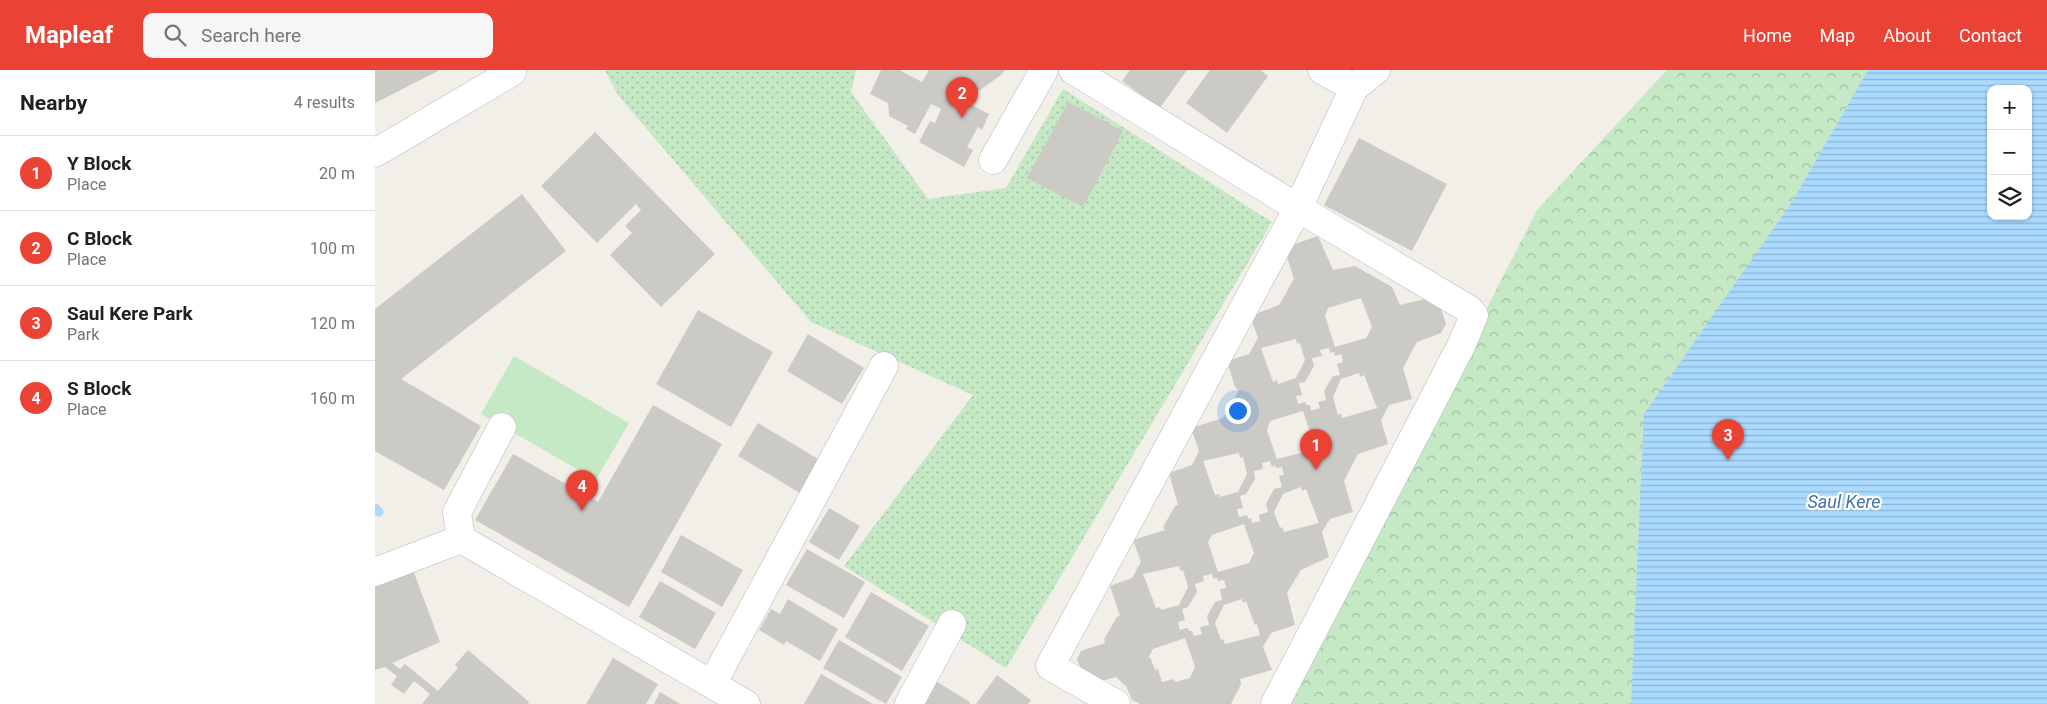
<!DOCTYPE html>
<meta charset="utf-8">
<style>
body{margin:0;font-family:Roboto,sans-serif;background:#f6f6f6;color:#202124}
.controls{position:absolute;right:15px;top:15px;display:grid;overflow:hidden;border-radius:10px;box-shadow:0 1px 4px #0004}
.controls button{width:45px;height:45px;display:grid;place-items:center;padding:0;border:0;border-bottom:1px solid #e0e0e0;background:#fff;color:#202124;font:25px sans-serif}
.you{position:absolute;left:862px;top:340px;width:18px;height:18px;margin:-12px;border:4px solid #fff;border-radius:50%;background:#1a73e8;box-shadow:0 0 0 8px #1a73e833}
.badge{display:grid;place-items:center;width:32px;height:32px;border-radius:50%;background:#ea4335;color:#fff;font-size:16px;font-weight:700}
.pin{position:absolute;translate:-50% -41px;filter:drop-shadow(0 1px 2px #0008)}
.pin::after{content:'';position:absolute;top:26px;width:18px;height:15px;background:inherit;clip-path:polygon(0 0,100% 0,50% 100%)}
.list{margin:0;padding:0;list-style:none}
h2{display:flex;justify-content:space-between;align-items:center;height:65px;margin:0;padding:0 20px;font-size:21px}
h2 small{font-size:16px;font-weight:400;color:#757577}
.list li{display:grid;grid-template-columns:32px 1fr auto;gap:15px;align-items:center;box-sizing:border-box;height:75px;padding:0 20px;border-top:1px solid #e0e0e0}
.list b{display:block;font-size:19px;white-space:nowrap}
.list p{margin:0;font-size:16px;white-space:nowrap;color:#757577}
.list em{font-size:16px;font-style:normal;color:#757577}
.icon{flex:none;width:28px;height:28px;fill:none;stroke:currentColor;stroke-width:2;stroke-linecap:round;stroke-linejoin:round}
.map{position:relative;flex:none;width:1672px;height:634px;overflow:hidden}
header{display:flex;align-items:center;gap:30px;box-sizing:border-box;height:70px;padding:0 25px;background:#ea4335;color:#fff}
header strong{font-size:24px}
nav{display:flex;gap:28px;margin-inline-start:auto;font-size:18px}
.search{width:350px;height:45px;background:#f6f6f6;display:flex;align-items:center;gap:12px;box-sizing:border-box;padding:0 18px;border-radius:10px;color:#757577;font-size:19px}
main{display:flex}
aside{flex:1;background:#fff}
.map>svg:first-child{display:block}
.grass{fill:url(#grass-dots)}
.park{fill:url(#park-crowns);fill-rule:evenodd}
.garden{fill:#c5e8c5}
.water{fill:url(#water-rules);fill-rule:evenodd}
.lines{fill:none;stroke-linecap:round;stroke-linejoin:round}
.stream{stroke:#aadaff;stroke-width:9}
.building{fill:#cccac5;fill-rule:evenodd}
.minor-casing{stroke:#b5b8bc;stroke-width:29}
.minor{stroke:#fff;stroke-width:28}
.labels{text-anchor:middle;dominant-baseline:central;stroke-width:4.5;stroke-linejoin:round;paint-order:stroke}
.water-label{font-size:18px;font-style:italic;fill:#4174aa;stroke:#fff}
</style>
<header>
<strong>Mapleaf</strong>
<div class="search"><svg class="icon" aria-label="search" viewBox="0 0 24 24"><circle cx="10" cy="10" r="6"/><path d="M15 15l6 6"/></svg>Search here</div>
<nav><a>Home</a><a>Map</a><a>About</a><a>Contact</a></nav>
</header>
<main>
<aside>
<h2>Nearby<small>4 results</small></h2>
<ul class="list">
<li><span class="badge">1</span><div><b>Y Block</b><p>Place</p></div><em>20 m</em></li>
<li><span class="badge">2</span><div><b>C Block</b><p>Place</p></div><em>100 m</em></li>
<li><span class="badge">3</span><div><b>Saul Kere Park</b><p>Park</p></div><em>120 m</em></li>
<li><span class="badge">4</span><div><b>S Block</b><p>Place</p></div><em>160 m</em></li>
</ul>
</aside>
<div class="map">
<svg width="1672" height="634" viewBox="0 0 1672 634">
<defs>
<pattern id="grass-dots" width="8" height="8" patternUnits="userSpaceOnUse" patternTransform="scale(1.25)"><rect width="8" height="8" fill="#c5e8c5"/><path d="M2 2h.1M6 6h.1" fill="none" stroke="#a3c0a4" stroke-width="1.8" stroke-linecap="round"/></pattern>
<pattern id="park-crowns" width="20" height="18" patternUnits="userSpaceOnUse" patternTransform="scale(1.25)"><rect width="20" height="18" fill="#c5e8c5"/><path d="M2 6a3 3 0 1 1 6 0M12 15a3 3 0 1 1 6 0" fill="none" stroke="#a3c0a4"/></pattern>
<pattern id="water-rules" width="6" height="5" patternUnits="userSpaceOnUse" patternTransform="scale(1.25)"><rect width="6" height="5" fill="#aadaff"/><path d="M0 2.5h6" fill="none" stroke="#8eb4d2"/></pattern>
</defs>
<rect width="100%" height="100%" fill="#f1efe8"/>
<!-- grass -->
<path class="grass" d="M230,0H481L476,22L553,129L631,118L688,19L897,152L631,598L469,496L598,325L436,252L243,25Z"/>
<!-- park -->
<path class="park" d="M1292,0H1672V634H910L1162,140ZM1616,19H1653V146H1616Z"/>
<!-- garden -->
<path class="garden" d="M139,286L254,353L221,410L106,344Z"/>
<!-- water -->
<path class="water" d="M1493,0H1672V634H1256L1269,344L1417,132ZM1616,19H1653V146H1616Z"/>
<g class="lines">
<!-- stream -->
<path class="stream" d="M0,438L4,442"/>
</g>
<!-- building -->
<path class="building" d="M0,0H65L0,33Z
M506,0H524L547,12L554,0H630L626,5L598,25L593,33L614,44L607,60L603,57L592,77L598,80L589,97L544,72L555,51L560,53L566,39L556,34L540,64L531,59L533,56L514,46L513,33L495,24Z
M755,0H812L785,38L747,11Z
M835,0H885L893,6L852,63L811,33Z
M693,32L748,61L708,137L652,108Z
M220,62L340,184L286,237L235,185L257,163L250,156L266,140L261,134L222,173L166,116Z
M984,68L1072,114L1037,181L949,135Z
M147,124L191,181L26,309L106,356L69,420L0,381V239Z
M943,166L958,200L980,196L1017,217L1025,235L1062,226L1071,254L1066,263L1042,272L1028,298L1037,329L1014,335L1006,350L1013,374L983,384L969,411L978,442L955,449L947,462L954,487L926,500L912,523L920,555L896,563L888,577L897,600L865,609L866,614L856,634H765L757,630L751,616L741,607L712,615L702,589L706,581L730,573L729,569L742,547L745,546L735,516L757,508L766,492L758,470L790,460L788,457L800,436L803,435L794,403L817,395L824,381L816,358L848,348L864,320L860,317L852,291L874,284L883,268L875,246L904,235L919,209L911,184L917,175ZM986,228L997,257L991,268L960,277L950,246L953,238ZM921,269L922,274L925,273L930,290L921,308L903,314L902,310L898,312L886,278ZM954,278L955,283L959,282L960,286L966,284L968,292L962,294L965,305L958,306L949,321L951,330L943,332L945,338L936,341L935,335H931V332L923,334L921,326L927,325L924,313L930,312L939,296L937,288L947,286L945,280ZM984,303L985,307L989,305L1002,338L967,348L966,343L963,345L958,327L966,309ZM928,341L938,371L933,381L902,389L892,360L895,351ZM864,383L865,388L868,387L872,404L863,422L845,427L844,424L840,425L828,391ZM895,391L897,397L900,395L901,398L907,397L909,405L904,406L907,417L899,419L891,434L893,442L884,445L885,451L877,453L876,448L873,449L872,445L864,447L862,439L868,438L865,426L871,424L880,409L879,401L888,399L887,393ZM926,417L927,421L931,419L944,453L909,462L907,457L905,458L899,442L908,424ZM869,454L879,483L874,493L843,502L833,472L837,465ZM804,496L805,501L808,500L813,517L804,535L786,540L785,537L781,538L768,504ZM837,504L838,509L842,508L843,511L849,510L851,518L845,519L847,530L840,532L832,546L834,555L825,557L827,564L819,566L817,561H814L813,558L805,560L803,552L810,550L807,539L813,537L822,522L820,514L829,511L828,506ZM867,529L868,533L871,531L880,555L882,554L885,565L850,574L848,569L846,570L840,553L849,535ZM810,568L820,597L815,608L800,612L799,609L787,612L783,599L780,600L775,587L773,588L778,579Z
M323,240L398,282L356,357L281,314Z
M433,264L489,298L467,334L412,301Z
M278,335L347,374L254,537L100,450L138,384L223,432Z
M383,353L445,390L425,423L363,386Z
M454,438L485,456L464,490L434,472Z
M306,465L368,500L347,537L286,502Z
M432,479L490,512L469,548L411,515Z
M36,495L65,572L17,593L25,599L30,594L63,621L83,598L80,595L93,580L154,632L153,634H47L55,624L39,611L29,624L16,615L22,606L10,597L0,600V510Z
M285,511L341,543L320,579L264,547Z
M496,522L554,556L527,601L470,567Z
M413,529L463,559L445,591L411,571L409,575L384,560L396,539L405,544Z
M464,570L527,607L511,634L448,598Z
M238,588L283,614L271,634H211Z
M446,604L498,634H429Z
M622,605L656,630L653,634H601Z
M559,610L595,632L594,634H545Z
M285,622L305,634H279Z"/>
<g class="lines">
<defs>
<path id="minor" d="M698,0L923,138L1095,240L1099,245L1087,274L900,634
M947,0L979,18
M0,83L137,2L136,0
M618,90L669,0
M86,469L82,442L127,357
M0,502L86,469L371,634
M337,614L509,296
M534,634L577,554
M741,634L675,596L923,138L979,18L1001,0"/>
</defs>
<!-- minor casing -->
<use href="#minor" class="minor-casing"/>
<!-- minor -->
<use href="#minor" class="minor"/>
</g>
<g class="labels">
<!-- water labels -->
<g class="water-label">
<text x="1469" y="431">Saul Kere</text>
</g>
</g>
</svg>
<div class="controls">
<button>+</button>
<button>−</button>
<button><svg class="icon" aria-label="layers" viewBox="0 0 24 24"><path d="M12 4l9 5-9 5-9-5zM3 14l9 5 9-5"/></svg></button>
</div>
<div class="you"></div>
<div class="pin badge" style="left:941px;top:400px">1</div>
<div class="pin badge" style="left:587px;top:48px">2</div>
<div class="pin badge" style="left:1353px;top:390px">3</div>
<div class="pin badge" style="left:207px;top:441px">4</div>
</div>
</main>
